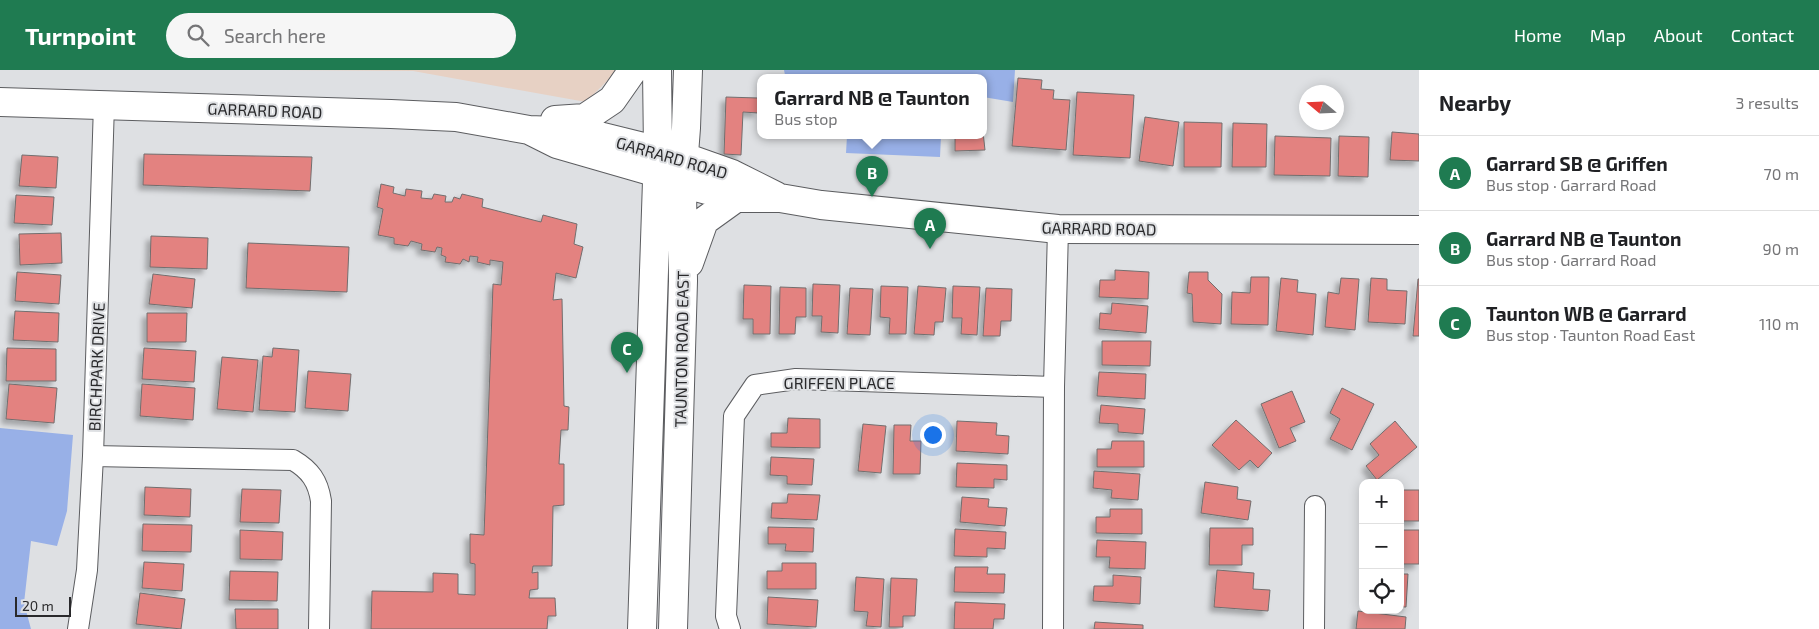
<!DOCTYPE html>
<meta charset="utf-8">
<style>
body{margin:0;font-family:"Exo 2",sans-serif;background:#f6f6f6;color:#202124}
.controls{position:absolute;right:15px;bottom:15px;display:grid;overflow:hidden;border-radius:10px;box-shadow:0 2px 12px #0003}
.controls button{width:45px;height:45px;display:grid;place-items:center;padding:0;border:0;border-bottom:1px solid #e0e0e0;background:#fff;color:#202124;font:25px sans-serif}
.compass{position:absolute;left:1299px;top:15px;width:45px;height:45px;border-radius:50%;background:#fff;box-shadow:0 2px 12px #0003;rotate:289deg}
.scale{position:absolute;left:15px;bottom:12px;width:56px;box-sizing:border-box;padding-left:5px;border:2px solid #29292b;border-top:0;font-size:14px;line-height:18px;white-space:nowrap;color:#29292b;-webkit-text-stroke:4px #dee0e3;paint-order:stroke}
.you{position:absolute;left:932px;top:364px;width:18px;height:18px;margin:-12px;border:4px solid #fff;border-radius:50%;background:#1a73e8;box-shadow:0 0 0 8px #1a73e833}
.badge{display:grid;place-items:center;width:32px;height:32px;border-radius:50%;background:#1f7b51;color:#fff;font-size:16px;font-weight:700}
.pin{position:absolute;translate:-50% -41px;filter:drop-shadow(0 1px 2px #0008)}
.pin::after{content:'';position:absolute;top:26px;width:18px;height:15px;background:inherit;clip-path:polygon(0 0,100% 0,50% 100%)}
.popup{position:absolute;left:757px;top:4px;width:230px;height:65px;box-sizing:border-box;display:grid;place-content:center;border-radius:10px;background:#fff;filter:drop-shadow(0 1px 4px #0005);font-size:16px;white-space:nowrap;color:#757577}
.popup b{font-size:19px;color:#202124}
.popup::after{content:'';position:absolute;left:50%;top:100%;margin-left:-10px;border:10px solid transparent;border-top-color:#fff}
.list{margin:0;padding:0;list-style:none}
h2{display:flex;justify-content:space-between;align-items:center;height:65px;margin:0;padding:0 20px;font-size:21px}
h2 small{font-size:16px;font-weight:400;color:#757577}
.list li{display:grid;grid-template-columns:32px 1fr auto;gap:15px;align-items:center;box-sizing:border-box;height:75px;padding:0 20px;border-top:1px solid #e0e0e0}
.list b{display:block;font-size:19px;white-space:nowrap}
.list p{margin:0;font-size:16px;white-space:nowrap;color:#757577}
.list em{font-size:16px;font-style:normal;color:#757577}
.icon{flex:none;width:28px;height:28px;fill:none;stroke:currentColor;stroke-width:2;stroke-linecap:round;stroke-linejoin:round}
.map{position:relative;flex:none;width:1419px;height:559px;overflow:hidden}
header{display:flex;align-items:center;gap:30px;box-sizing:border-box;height:70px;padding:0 25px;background:#1f7b51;color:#fff}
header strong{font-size:24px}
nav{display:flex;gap:28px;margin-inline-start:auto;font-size:18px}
.search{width:350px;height:45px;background:#f6f6f6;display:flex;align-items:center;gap:12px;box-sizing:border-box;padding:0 18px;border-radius:28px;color:#757577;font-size:19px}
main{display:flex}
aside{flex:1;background:#fff}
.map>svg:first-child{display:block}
.commercial{fill:#e7d1c4}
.green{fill:#98b0e7}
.building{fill:#e38280;stroke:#726e6e;filter:url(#shadow)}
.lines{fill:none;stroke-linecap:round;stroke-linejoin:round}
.street-casing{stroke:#5c5d60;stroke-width:22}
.secondary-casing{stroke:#5c5d60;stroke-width:30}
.street{stroke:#fff;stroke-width:20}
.secondary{stroke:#fff;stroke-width:28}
.labels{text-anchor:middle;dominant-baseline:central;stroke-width:4;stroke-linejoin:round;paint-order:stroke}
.street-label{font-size:16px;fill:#29292b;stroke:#dee0e3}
</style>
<header>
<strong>Turnpoint</strong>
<div class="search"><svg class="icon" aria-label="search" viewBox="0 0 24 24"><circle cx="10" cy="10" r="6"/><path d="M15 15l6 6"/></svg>Search here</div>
<nav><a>Home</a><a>Map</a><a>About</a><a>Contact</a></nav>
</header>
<main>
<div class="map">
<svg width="1419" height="559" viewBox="0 0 1419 559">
<defs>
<filter id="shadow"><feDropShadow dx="-4.5" dy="4.5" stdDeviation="2.5" flood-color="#0004"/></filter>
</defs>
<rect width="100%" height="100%" fill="#dee0e3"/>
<!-- commercial -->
<path class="commercial" d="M281,0H618L586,32L413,1Z"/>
<!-- green -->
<path class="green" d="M784,0H1015L1013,32L983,27V8H823L785,5Z
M847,66H941L940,87L846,83Z
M0,358L73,365L67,441L57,476L31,471L24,533L31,559H0Z"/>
<!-- building -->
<path class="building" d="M1018,8L1042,10L1041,19L1054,20L1053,29L1070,30L1066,80L1012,76Z
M1077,22L1134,25L1130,88L1073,85Z
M726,27L758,28V43L743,42L741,85L724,84Z
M1145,47L1179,52L1173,96L1139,91Z
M1184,52L1222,53L1221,97H1184Z
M1233,53L1267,54L1266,97H1232Z
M983,62L985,80L955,81V66H983Z
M1392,62L1419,64V91L1390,90Z
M1275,66L1331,68L1330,106L1274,105Z
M1339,66L1369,67L1368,107L1338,106Z
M144,84L312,87L310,121L143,115Z
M22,85L58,87L56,118L19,116Z
M381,114L394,117L393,123L405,126L406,119L422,121L421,128L432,129L434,124L446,126L445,132H452L454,127L460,129L462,124L483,129L482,137L541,152L543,145L577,154L574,174L583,177L576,208L556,203L553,230L562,229L564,336L569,337L568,360H561L559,394H564V435L553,436L552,496H533L532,503L538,502V519L530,520L529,528H555L556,546H548L547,559H371L372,521L433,522V503L458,504V524L475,525V494L470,493V464L484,465L493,214L501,215L503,192L490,190V195L477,192L478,187L470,186L469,192L463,189L460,194L445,192L446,187L441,185L442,178L437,177L435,182L421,180L422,174L411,171L408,176L394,174V168L378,165L383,139L377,137Z
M16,125L54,127L52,155L14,153Z
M61,163L62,193L20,195L19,164Z
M151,166L208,168L207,199L150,197Z
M248,173L349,177L347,222L246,218Z
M1115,200L1149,202L1148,229L1099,227L1100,210H1115Z
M17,202L61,205L59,234L15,231Z
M1189,202H1208V210L1222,224L1221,254L1193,252L1192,224L1187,223Z
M153,204L195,209L192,238L149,234Z
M1251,207H1269L1268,255L1231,254L1232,222L1250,223Z
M1281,208L1298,210L1297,222L1316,224L1313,265L1276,261Z
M1341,208L1359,209L1355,260L1325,257L1328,222L1339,224Z
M1371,208L1387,209V220L1407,221L1405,254L1368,252Z
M1418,209H1419V266H1413Z
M813,214L840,215L838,263L821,262L822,246H812Z
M744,215L771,216L770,264H753V249H743Z
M881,216L908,217L906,264H889L890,248L880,247Z
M918,216L946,218L943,252H935L934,265L914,264Z
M953,216L980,217L977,265L961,264L962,248H952Z
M780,217L806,218V247H796L795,264H779Z
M850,218L873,219L870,265L847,264Z
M986,218L1012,219L1011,251H1001L1000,266H983Z
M1112,233L1148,236L1146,263L1099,259L1100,243L1111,244Z
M15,241L59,243L58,272L13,270Z
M147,243H187L186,272H147Z
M1102,271H1151L1150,296L1102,295Z
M7,278L56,279V311H6Z
M144,278L196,281L194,312L142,309Z
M273,278L299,280L295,342L259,340L263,286L272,287Z
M222,287L258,290L253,342L217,339Z
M308,301L351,304L348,341L305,338Z
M1099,302L1146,304L1145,329L1097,326Z
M9,314L57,318L54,353L6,349Z
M142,314L195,318L193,350L140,346Z
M1342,318L1374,334L1352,380L1330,369L1340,349L1330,343Z
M1292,321L1305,352L1290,358L1296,371L1279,378L1261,334Z
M1101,335L1145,339L1143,364L1118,362V354L1099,353Z
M788,348L820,349V378L771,377V363H787Z
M1236,350L1272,383L1258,398L1250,390L1239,400L1212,375Z
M957,351L997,353L996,365L1009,366L1008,384L956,381Z
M1395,351L1417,377L1377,410L1366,396L1379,385L1370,374Z
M863,354L886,356L881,403L858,401Z
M894,355H911L910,371H921L920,404H893Z
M1112,371H1144V397H1097V379H1111Z
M771,387L814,389L812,415L787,414V406L770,405Z
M957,393L1007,395V410L994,409V418L956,417Z
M1094,401L1140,404L1138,430L1111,428L1112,420L1093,418Z
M1205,412L1238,417L1237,429L1251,431L1248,450L1201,443Z
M145,417L191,419L190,447L144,445Z
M242,419L281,420L279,453L240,452Z
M1400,420H1419V451H1400Z
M788,424L820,425L817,450L771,448L772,433H787Z
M962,427L989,429L988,437L1007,438L1005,456L960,452Z
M1110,439H1142V464L1096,463V447H1110Z
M143,454L192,455L191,482L142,481Z
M768,457L814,458L813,482L785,481L786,474H768Z
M1210,458H1253V475H1242V495H1209Z
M955,459L1006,462L1005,479L987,478V487L954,486Z
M240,460L283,462L282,490L240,489Z
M1400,460H1419V494H1400Z
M1097,470L1146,472L1145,499L1109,498L1110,487H1096Z
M144,492L184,494L182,521L142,518Z
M782,493H816V519H767V501H782Z
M955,497H988L987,504H1005L1004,523L954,522Z
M1217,500L1254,503L1253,519L1270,520L1268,541L1214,537Z
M230,501L278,502L277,531L229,530Z
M1400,504H1408L1406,537H1400Z
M1113,505L1141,507L1140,534L1093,531L1094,516H1113Z
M856,507L884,509L881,557L866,556L868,542L854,541Z
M891,508L917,509L915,546H903V557H889Z
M140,523L185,529L181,559L136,554Z
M768,527L818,530L816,557L767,554Z
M955,532L1005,534L1004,549H994L993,559H954Z
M235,539H278V559H236Z
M1358,541L1406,547L1405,559H1356Z
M1095,552L1143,555V559H1094Z"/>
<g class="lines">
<defs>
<path id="street" d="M93,386L293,390C310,400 318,411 321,431L319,559
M78,559L87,500L93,386L104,34
M730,559L726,546L734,346L755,315L796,309L1054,317
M1053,559L1054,317L1058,159
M1314,559L1315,436"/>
<path id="secondary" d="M0,32L391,44L456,47L529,60L583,62L684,87L732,104L776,126
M555,50L585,48L612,30L633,0
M529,60L557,74L682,110L696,117L736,128H780L821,135L1058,159L1419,160
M689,193L704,151L736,128
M642,559L658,81L657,0
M673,559L683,211L682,110L686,58L688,0"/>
</defs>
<!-- street casing -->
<use href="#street" class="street-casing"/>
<!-- secondary casing -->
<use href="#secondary" class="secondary-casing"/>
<!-- street -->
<use href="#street" class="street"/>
<!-- secondary -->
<use href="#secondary" class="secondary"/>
</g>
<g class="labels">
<!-- street labels -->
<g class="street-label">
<text transform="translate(265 40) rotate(2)">GARRARD ROAD</text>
<text transform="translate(672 87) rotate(16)">GARRARD ROAD</text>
<text transform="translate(1099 158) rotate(1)">GARRARD ROAD</text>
<text transform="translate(681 279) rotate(-89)">TAUNTON ROAD EAST</text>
<text transform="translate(96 297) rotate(-88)">BIRCHPARK DRIVE</text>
<text x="839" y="312">GRIFFEN PLACE</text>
</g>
</g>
</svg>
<div class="controls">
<button>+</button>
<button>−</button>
<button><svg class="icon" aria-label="locate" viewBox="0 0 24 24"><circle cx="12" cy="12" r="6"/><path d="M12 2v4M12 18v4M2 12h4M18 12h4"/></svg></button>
</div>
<svg class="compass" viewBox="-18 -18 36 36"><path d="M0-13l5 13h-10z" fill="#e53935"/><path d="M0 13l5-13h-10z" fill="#757577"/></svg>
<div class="scale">20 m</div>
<div class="you"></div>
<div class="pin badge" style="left:930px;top:179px">A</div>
<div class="pin badge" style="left:872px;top:127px">B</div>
<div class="popup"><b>Garrard NB @ Taunton</b>Bus stop</div>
<div class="pin badge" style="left:627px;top:303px">C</div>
</div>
<aside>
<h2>Nearby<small>3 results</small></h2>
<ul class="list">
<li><span class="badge">A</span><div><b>Garrard SB @ Griffen</b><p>Bus stop · Garrard Road</p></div><em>70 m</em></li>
<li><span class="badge">B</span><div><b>Garrard NB @ Taunton</b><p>Bus stop · Garrard Road</p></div><em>90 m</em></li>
<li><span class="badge">C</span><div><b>Taunton WB @ Garrard</b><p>Bus stop · Taunton Road East</p></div><em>110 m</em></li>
</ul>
</aside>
</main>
